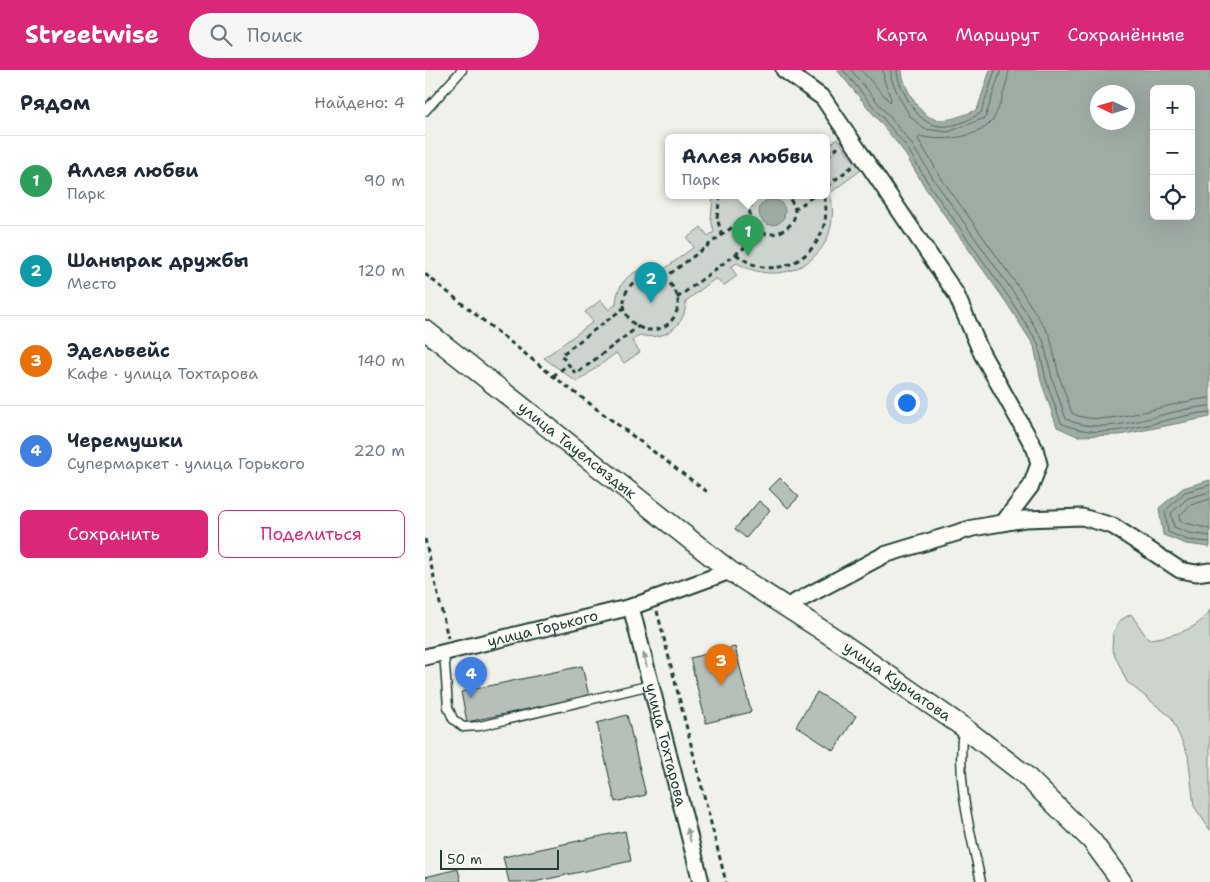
<!DOCTYPE html>
<html lang="ru">
<meta charset="utf-8">
<style>
body{margin:0;font-family:"Shantell Sans",sans-serif;background:#f6f6f7;color:#1f2937}
.controls{position:absolute;right:15px;top:15px;display:grid;overflow:hidden;border-radius:8px;box-shadow:0 5px 20px #0002}
.controls button{width:45px;height:45px;display:grid;place-items:center;padding:0;border:0;border-bottom:1px solid #e0e1e3;background:#fff;color:#1f2937;font:25px sans-serif}
.compass{position:absolute;left:665px;top:15px;width:45px;height:45px;border-radius:50%;background:#fff;box-shadow:0 5px 20px #0002;rotate:274deg}
.scale{position:absolute;left:15px;bottom:12px;width:119px;box-sizing:border-box;padding-left:5px;border:2px solid #1f3d34;border-top:0;font-size:14px;line-height:18px;white-space:nowrap;color:#1f3d34;-webkit-text-stroke:4px #fdfcf7;paint-order:stroke}
.you{position:absolute;left:481px;top:332px;width:18px;height:18px;margin:-12px;border:4px solid #fff;border-radius:50%;background:#1a73e8;box-shadow:0 0 0 8px #1a73e833}
.badge{display:grid;place-items:center;width:32px;height:32px;border-radius:50%;background:#db2777;color:#fff;font-size:16px;font-weight:700}
.pin{position:absolute;translate:-50% -41px;filter:drop-shadow(0 1px 2px #0008)}
.pin::after{content:'';position:absolute;top:26px;width:18px;height:15px;background:inherit;clip-path:polygon(0 0,100% 0,50% 100%)}
.popup{position:absolute;left:240px;top:64px;width:165px;height:65px;box-sizing:border-box;display:grid;place-content:center;border-radius:8px;background:#fff;filter:drop-shadow(0 1px 4px #0005);font-size:16px;white-space:nowrap;color:#747a83}
.popup b{font-size:19px;color:#1f2937}
.popup::after{content:'';position:absolute;left:50%;top:100%;margin-left:-10px;border:10px solid transparent;border-top-color:#fff}
.list{margin:0;padding:0;list-style:none}
h2{display:flex;justify-content:space-between;align-items:center;height:65px;margin:0;padding:0 20px;font-size:21px}
h2 small{font-size:16px;font-weight:400;color:#747a83}
.list li{display:grid;grid-template-columns:32px 1fr auto;gap:15px;align-items:center;box-sizing:border-box;height:90px;padding:0 20px;border-top:1px solid #e0e1e3}
.list b{display:block;font-size:19px;white-space:nowrap}
.list p{margin:0;font-size:16px;white-space:nowrap;color:#747a83}
.list em{font-size:16px;font-style:normal;color:#747a83}
.actions{display:flex;gap:10px;padding:15px 20px}
.actions a{flex:1;padding:11px 0;border:1px solid #db2777;border-radius:8px;text-align:center;font-size:18px;color:#db2777}
.actions .main{background:#db2777;color:#fff}
.icon{flex:none;width:28px;height:28px;fill:none;stroke:currentColor;stroke-width:2;stroke-linecap:round;stroke-linejoin:round}
.map{position:relative;flex:none;width:785px;height:812px;overflow:hidden}
header{display:flex;align-items:center;gap:30px;box-sizing:border-box;height:70px;padding:0 25px;background:#db2777;color:#fff}
header strong{font-size:24px}
nav{display:flex;gap:28px;margin-inline-start:auto;font-size:18px}
.search{width:350px;height:45px;background:#f6f6f7;display:flex;align-items:center;gap:12px;box-sizing:border-box;padding:0 18px;border-radius:28px;color:#747a83;font-size:19px}
main{display:flex}
aside{flex:1;background:#fff}
.map>svg:first-child{display:block}
.green{fill:#cdd3cd;stroke:#768880}
.water{fill:#9faca4;stroke:#6c8077;fill-rule:evenodd}
.lines{fill:none;stroke-linecap:round;stroke-linejoin:round}
.shore{stroke:#526961;stroke-width:1}
.building{fill:#b6bfb8;stroke:#1f3d34}
.service-casing{stroke:#1f3d34;stroke-width:11}
.minor-casing{stroke:#1f3d34;stroke-width:19}
.tertiary-casing{stroke:#1f3d34;stroke-width:22}
.path{stroke:#1f3d34;stroke-width:3;stroke-dasharray:5 4;stroke-linecap:butt}
.service{stroke:#fdfcf7;stroke-width:8}
.minor{stroke:#fdfcf7;stroke-width:15}
.tertiary{stroke:#fdfcf7;stroke-width:19}
.oneway{fill:#8e9c96}
.labels{text-anchor:middle;dominant-baseline:central;stroke-width:4;stroke-linejoin:round;paint-order:stroke}
.street-label{font-size:15px;fill:#1f3d34;stroke:#fdfcf7}
</style>
<header>
<strong>Streetwise</strong>
<div class="search"><svg class="icon" aria-label="search" viewBox="0 0 24 24"><circle cx="10" cy="10" r="6"/><path d="M15 15l6 6"/></svg>Поиск</div>
<nav><a>Карта</a><a>Маршрут</a><a>Сохранённые</a></nav>
</header>
<main>
<aside>
<h2>Рядом<small>Найдено: 4</small></h2>
<ul class="list">
<li><span class="badge" style="background:#2e9e5b">1</span><div><b>Аллея любви</b><p>Парк</p></div><em>90 m</em></li>
<li><span class="badge" style="background:#0f9aa8">2</span><div><b>Шанырак дружбы</b><p>Место</p></div><em>120 m</em></li>
<li><span class="badge" style="background:#e8710a">3</span><div><b>Эдельвейс</b><p>Кафе · улица Тохтарова</p></div><em>140 m</em></li>
<li><span class="badge" style="background:#3f7fe0">4</span><div><b>Черемушки</b><p>Супермаркет · улица Горького</p></div><em>220 m</em></li>
</ul>
<div class="actions"><a class="main">Сохранить</a><a>Поделиться</a></div>
</aside>
<div class="map">
<svg width="785" height="812" viewBox="0 0 785 812">
<rect width="100%" height="100%" fill="#f0f1eb"/>
<filter id="ink" filterUnits="userSpaceOnUse"><feTurbulence type="fractalNoise" baseFrequency=".02" numOctaves="2"/><feDisplacementMap in="SourceGraphic" scale="10" xChannelSelector="R" yChannelSelector="G"/><feConvolveMatrix kernelMatrix="1 2 1 2 8 2 1 2 1" color-interpolation-filters="sRGB"/></filter>
<g filter="url(#ink)">
<!-- green -->
<path class="green" d="M412,69L436,100L405,123C420,182 364,223 312,193L306,197L312,206L298,216L291,208L261,231C261,256 239,272 214,265L207,271L215,282L199,293L191,283L152,312L119,288L168,252L160,242L176,230L184,240L191,234C192,209 213,193 238,200L269,177L262,168L276,157L283,166L289,162L286,149L288,125H402V77Z
M785,540V760L769,736L763,685L746,647L702,612L687,579L688,563L694,551L706,544L723,569C745,567 774,560 785,540Z"/>
<!-- water -->
<path class="water" d="M412,0H477C477,8 482,19 486,26C505,59 520,52 552,40L565,0H785V347L695,365L652,366L632,357L616,311L609,276L581,232L501,119L477,79ZM729,19H766V146H729ZM702,22V52H672V22Z
M334 142a13 13 0 1 1 26 0a13 13 0 1 1-26 0Z
M785,410V477L761,474L738,465L734,438L758,418Z"/>
<g class="lines">
<!-- shore -->
<path class="shore" d="M418,0L481,76L505,116L585,229L613,273L621,310L636,353C683,376 737,346 785,342
M426,0L486,73L511,113L591,226L618,270L627,308L641,349C683,370 741,338 785,336
M436,0L465,32L466,29L459,10L458,0
M466,0V8L474,27L485,46L499,59L523,62L560,48L576,0
M472,0C472,10 478,21 483,30C501,63 524,62 556,43L570,0
M584,0C583,10 573,45 566,52C553,68 514,72 495,66L493,69L517,109L597,222L625,266L634,306L647,343C677,361 749,330 785,328
M785,415L760,422L740,441L743,462L762,470L785,472
M785,422L763,428L746,443L749,457L764,463L785,466
M785,429L766,435L754,446L756,452L785,459"/>
</g>
<!-- building -->
<path class="building" d="M355,408L374,427L363,438L344,419Z
M334,431L345,440L321,468L310,459Z
M310,577L326,642L281,653L265,588Z
M157,596L164,626L42,652L36,622Z
M392,622L431,646L409,681L371,656Z
M202,645L221,725L190,732L172,653Z
M200,761L206,791L109,812H84L78,787Z
M33,799L36,812H0V807Z"/>
<g class="lines">
<defs>
<path id="service" d="M0,41L37,0
M19,582L23,637L28,649L38,657L55,656L226,615
M538,659C531,713 545,759 556,812"/>
<g id="minor">
<path d="M359,0L398,28L531,224L557,284L610,379L614,394L606,416L578,453"/>
<path id="s1" d="M206,537L276,812"/>
<path d="M361,537L459,485L548,458L600,449L657,447L688,456L755,500L771,503L785,501"/>
<path id="s2" d="M0,587L206,537L305,501"/>
</g>
<g id="tertiary">
<path id="s3" d="M0,260L305,501L411,569L538,657L599,704L667,771L697,812"/>
</g>
</defs>
<!-- service casing -->
<use href="#service" class="service-casing"/>
<!-- minor casing -->
<use href="#minor" class="minor-casing"/>
<!-- tertiary casing -->
<use href="#tertiary" class="tertiary-casing"/>
<!-- path -->
<path class="path" d="M402,86L415,76
M402,116L428,96
M295,125L292,148L297,165
M333,125C327,130 324,137 325,146C330,184 393,155 361,125
M369,140L390,125
M311,184C355,221 412,177 399,125
M0,204L128,306L285,424
M199 233a27 27 0 1 1 54 0a27 27 0 1 1-54 0Z
M238,209L325,144
M252,228L339,163
M200,237L136,285L151,304L214,256
M128,306L144,294
M0,469L23,568
M232,541L301,812"/>
<!-- service -->
<use href="#service" class="service"/>
<!-- minor -->
<use href="#minor" class="minor"/>
<!-- tertiary -->
<use href="#tertiary" class="tertiary"/>
</g>
<!-- one-way arrows -->
<defs><path id="oneway-solid" d="M-6-.8H1V-3.2L6.5 0L1 3.2V.8H-6Z" transform="scale(1.25)"/></defs>
<g class="oneway">
<use href="#oneway-solid" transform="translate(220 590) rotate(-104)"/>
<use href="#oneway-solid" transform="translate(264 765) rotate(-104)"/>
</g>
</g>
<g class="labels">
<!-- street labels -->
<g class="street-label">
<text stroke="none"><textPath href="#s3" startOffset="194">улица Тауелсыздык</textPath></text>
<text stroke="none"><textPath href="#s2" startOffset="121">улица Горького</textPath></text>
<text stroke="none"><textPath href="#s3" startOffset="589">улица Курчатова</textPath></text>
<text stroke="none"><textPath href="#s1" startOffset="142">улица Тохтарова</textPath></text>
</g>
</g>
</svg>
<div class="controls">
<button>+</button>
<button>−</button>
<button><svg class="icon" aria-label="locate" viewBox="0 0 24 24"><circle cx="12" cy="12" r="6"/><path d="M12 2v4M12 18v4M2 12h4M18 12h4"/></svg></button>
</div>
<svg class="compass" viewBox="-18 -18 36 36"><path d="M0-13l5 13h-10z" fill="#e53935"/><path d="M0 13l5-13h-10z" fill="#747a83"/></svg>
<div class="scale">50 m</div>
<div class="you"></div>
<div class="pin badge" style="left:323px;top:186px;background:#2e9e5b">1</div>
<div class="popup"><b>Аллея любви</b>Парк</div>
<div class="pin badge" style="left:226px;top:233px;background:#0f9aa8">2</div>
<div class="pin badge" style="left:296px;top:615px;background:#e8710a">3</div>
<div class="pin badge" style="left:46px;top:628px;background:#3f7fe0">4</div>
</div>
</main>
